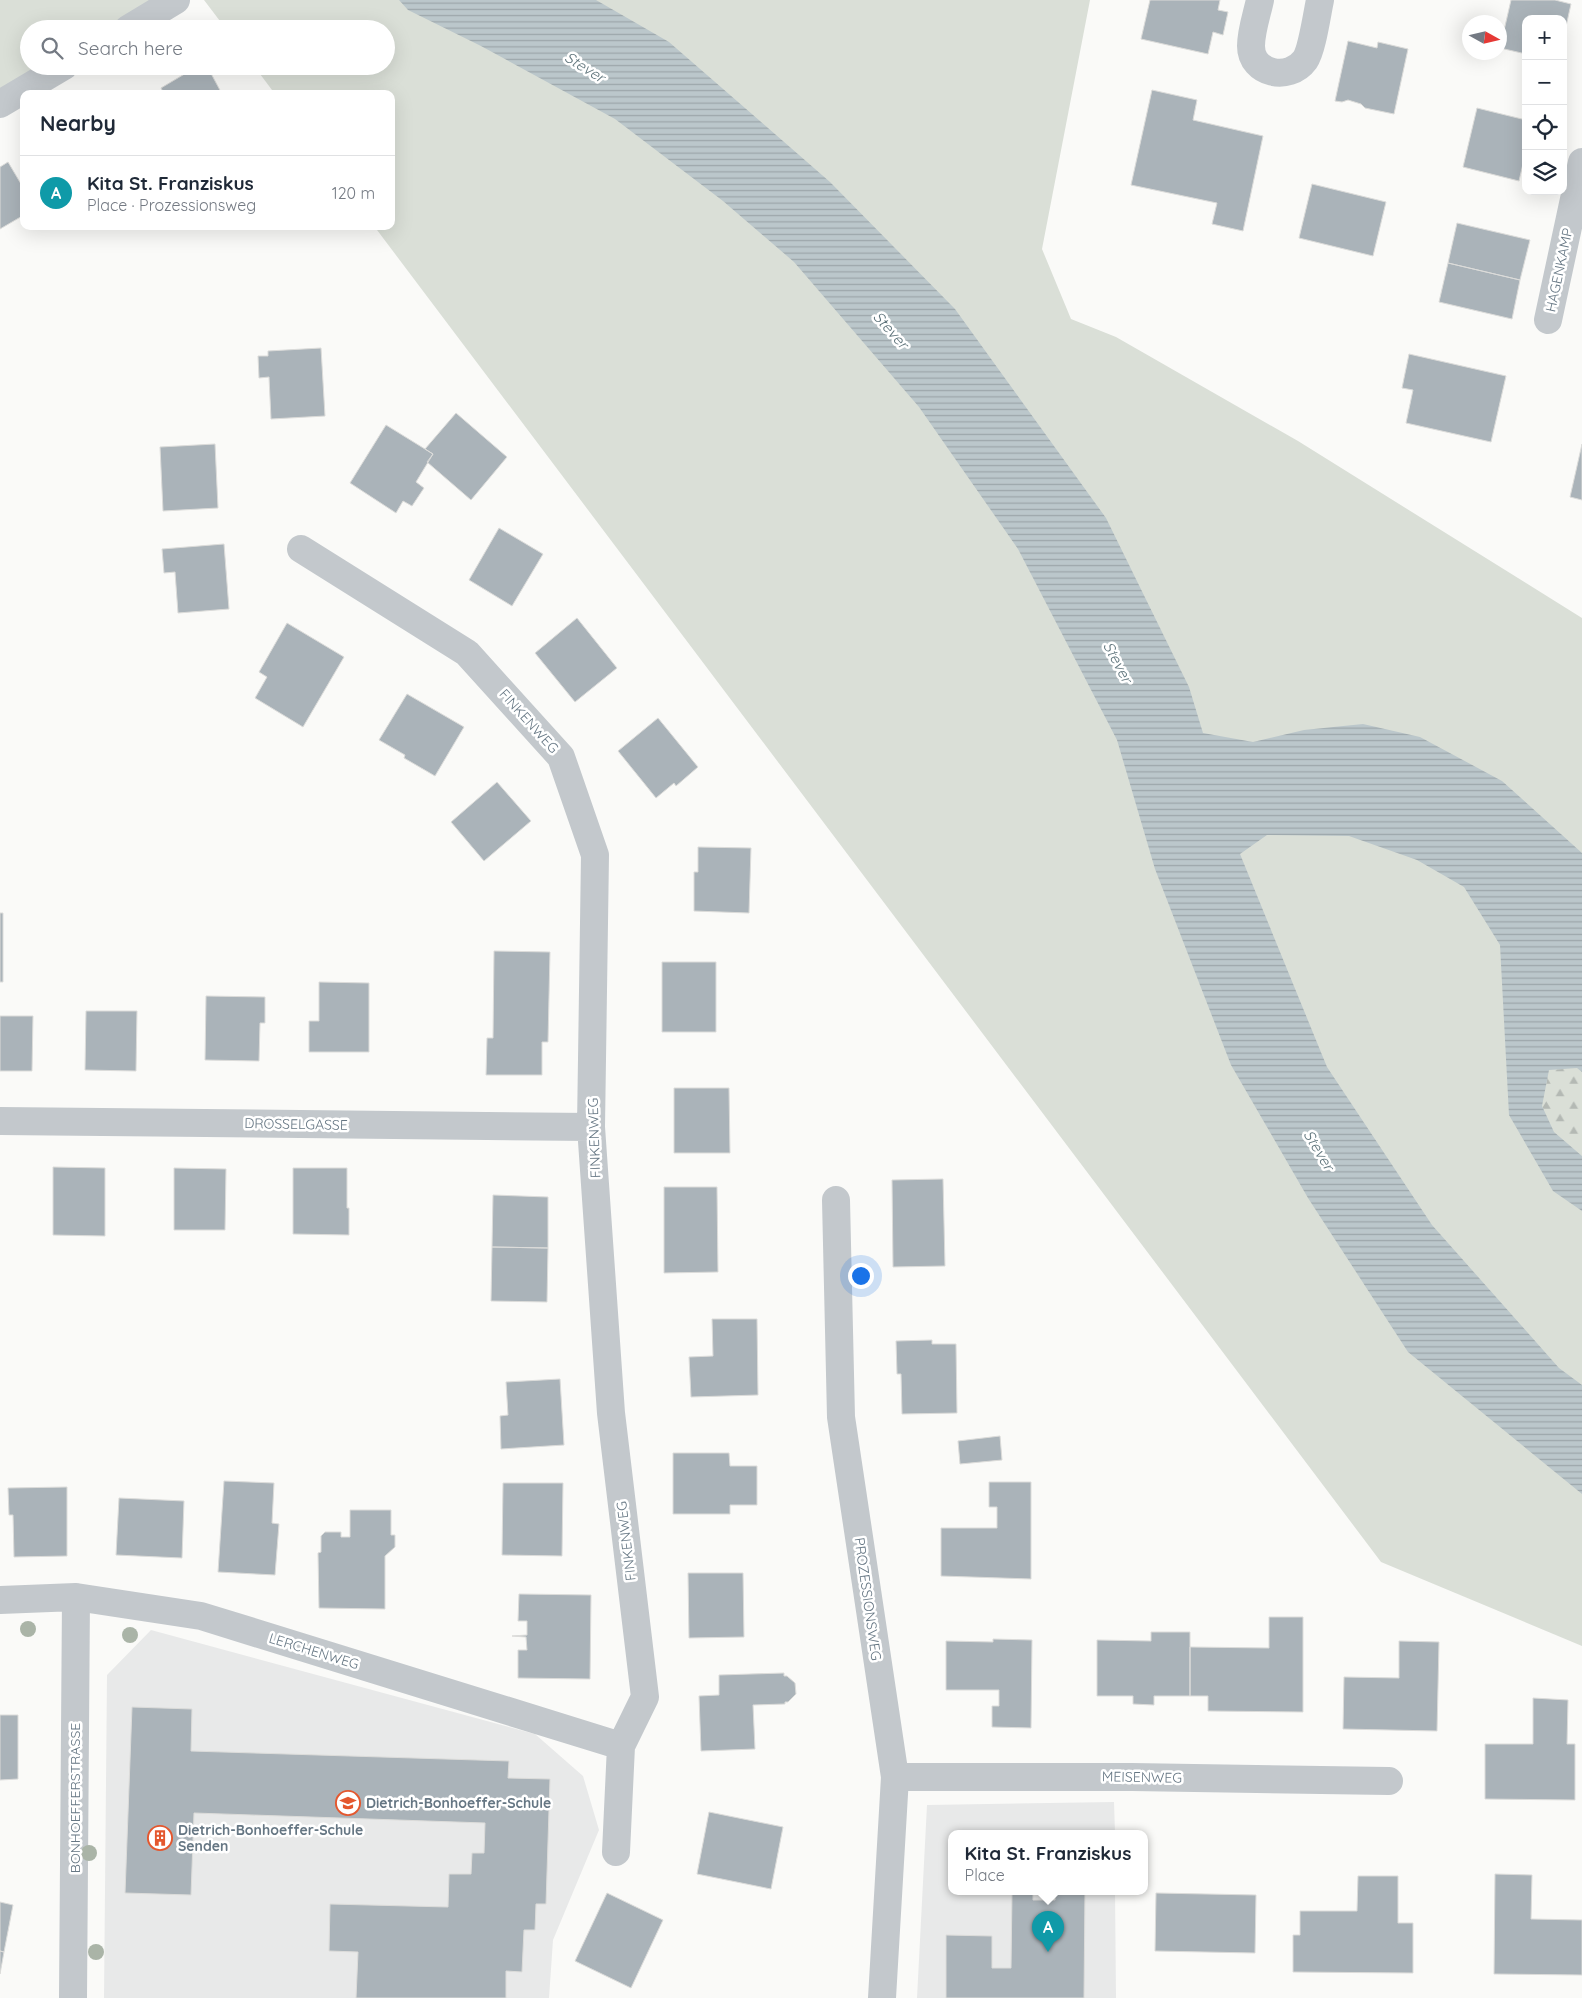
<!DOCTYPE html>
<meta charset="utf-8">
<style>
body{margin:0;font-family:Quicksand,sans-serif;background:#f6f6f7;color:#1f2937}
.controls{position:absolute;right:15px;top:15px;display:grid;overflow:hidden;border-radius:10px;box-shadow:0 5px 20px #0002}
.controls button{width:45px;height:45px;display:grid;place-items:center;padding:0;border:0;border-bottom:1px solid #e0e1e3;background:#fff;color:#1f2937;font:25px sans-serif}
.compass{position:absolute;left:1462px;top:15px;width:45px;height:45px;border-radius:50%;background:#fff;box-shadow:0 5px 20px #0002;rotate:98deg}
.you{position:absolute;left:860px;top:1275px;width:18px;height:18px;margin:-12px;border:4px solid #fff;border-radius:50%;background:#1a73e8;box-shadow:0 0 0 8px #1a73e833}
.badge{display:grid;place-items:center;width:32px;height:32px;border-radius:50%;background:#db2777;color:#fff;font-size:16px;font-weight:700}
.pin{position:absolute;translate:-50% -41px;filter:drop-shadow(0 1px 2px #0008)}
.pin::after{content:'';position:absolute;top:26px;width:18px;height:15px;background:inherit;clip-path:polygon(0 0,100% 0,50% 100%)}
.popup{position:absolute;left:948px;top:1830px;width:200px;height:65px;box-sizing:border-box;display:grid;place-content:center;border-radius:10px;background:#fff;filter:drop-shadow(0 1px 4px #0005);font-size:16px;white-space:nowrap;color:#747a83}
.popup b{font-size:19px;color:#1f2937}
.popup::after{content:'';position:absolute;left:50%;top:100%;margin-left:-10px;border:10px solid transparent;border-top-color:#fff}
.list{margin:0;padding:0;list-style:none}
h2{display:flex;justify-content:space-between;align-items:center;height:65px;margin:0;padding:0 20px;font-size:21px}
h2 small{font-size:16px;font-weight:400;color:#747a83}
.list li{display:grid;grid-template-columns:32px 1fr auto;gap:15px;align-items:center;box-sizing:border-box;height:75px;padding:0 20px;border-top:1px solid #e0e1e3}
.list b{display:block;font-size:19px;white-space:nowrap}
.list p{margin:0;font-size:16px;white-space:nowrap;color:#747a83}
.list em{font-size:16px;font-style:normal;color:#747a83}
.icon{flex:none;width:28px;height:28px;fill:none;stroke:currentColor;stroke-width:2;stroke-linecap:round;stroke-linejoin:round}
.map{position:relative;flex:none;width:1582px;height:1998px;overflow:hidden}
.search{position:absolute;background:#fff;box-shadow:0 5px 20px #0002;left:20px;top:20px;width:375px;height:55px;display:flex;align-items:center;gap:12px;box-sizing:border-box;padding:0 18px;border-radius:28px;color:#747a83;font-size:19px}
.panel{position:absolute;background:#fff;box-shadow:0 5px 20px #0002;left:20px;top:90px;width:375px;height:140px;border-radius:10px}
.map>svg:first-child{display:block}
.built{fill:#e8e9e9}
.green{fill:#dadfd7}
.forest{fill:url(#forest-firs)}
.water{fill:url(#water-rules)}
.building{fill:#aab3b9;stroke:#dcdcda}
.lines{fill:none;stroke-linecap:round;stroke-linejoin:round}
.minor{stroke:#c3c8cc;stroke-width:28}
.tree{fill:#aab4a7}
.labels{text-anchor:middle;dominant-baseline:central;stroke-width:5;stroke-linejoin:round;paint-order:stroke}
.street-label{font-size:14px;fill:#657683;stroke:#fff}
.poi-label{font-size:14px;font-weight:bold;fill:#657683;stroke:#fff;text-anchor:start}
.water-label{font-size:15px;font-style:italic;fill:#60757c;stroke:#fff}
</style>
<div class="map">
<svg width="1582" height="1998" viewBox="0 0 1582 1998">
<defs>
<pattern id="forest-firs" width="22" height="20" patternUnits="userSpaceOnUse" patternTransform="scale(1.25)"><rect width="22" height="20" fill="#dadfd7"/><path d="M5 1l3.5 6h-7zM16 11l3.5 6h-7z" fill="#b4b9b4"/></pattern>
<pattern id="water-rules" width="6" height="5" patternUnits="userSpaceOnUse" patternTransform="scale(1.25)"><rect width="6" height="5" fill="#bbc7cb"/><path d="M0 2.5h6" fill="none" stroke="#9ca6aa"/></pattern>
</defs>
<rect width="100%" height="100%" fill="#fafaf8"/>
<!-- built -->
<path class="built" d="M151,1630L535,1734L583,1776L599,1830L553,1940L549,1998H104L107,1675Z
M1114,1802L1115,1833H952V1891H1115L1116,1998H917L927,1805Z"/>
<!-- green -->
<path class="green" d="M0,0H155L105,29H29V66H40L0,89Z
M204,0H1090L1042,249L1071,319L1116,337L1298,441L1582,618V1646L1381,1562L374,226H391V94H275L254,66H386V29H226Z"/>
<!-- forest -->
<path class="forest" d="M1577,1068L1582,1072V1156L1554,1132L1542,1106L1549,1070Z"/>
<!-- water -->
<path class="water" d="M399,0H596L669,42L830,182L955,309L1106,518L1189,687L1203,733L1253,742L1304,730L1363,724L1420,737L1502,781L1582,853V1072L1577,1068L1549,1070L1542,1106L1554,1132L1582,1156V1211L1553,1191L1509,1115L1500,945L1464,887L1417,860L1349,836L1267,835L1240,854L1327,1067L1432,1225L1559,1368L1582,1385V1494L1408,1352L1308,1198L1231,1065L1155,869L1117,740L1018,549L919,407L794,262L723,201L615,119L481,46L408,10Z"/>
<!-- building -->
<path class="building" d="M1150,0H1220L1218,10L1228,12L1223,35L1213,32L1208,54L1141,39Z
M1511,0H1555L1571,4L1563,40V19H1526V54L1500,48Z
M1348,41L1377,48L1378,42L1408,49L1394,114L1365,108L1361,104L1348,100L1342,102L1335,101Z
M198,66H207L222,94H164L161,88Z
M1152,90L1197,100L1193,120L1263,136L1243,231L1212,224L1217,203L1131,185Z
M1477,108L1526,120V151L1519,181L1463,167Z
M8,162L24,189V215L0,229V167Z
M1312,184L1386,202L1373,256L1299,238Z
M1457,223L1530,240L1520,280L1448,263Z
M1448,263L1520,280L1512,319L1439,302Z
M321,348L325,416L271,419L269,377L259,378L258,356H268V351Z
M1409,354L1506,376L1491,442L1406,423L1413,390L1402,388Z
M456,413L507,457L471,500L427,462L433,454L425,449Z
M386,425L433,454L416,482L424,488L412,506L403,501L396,513L350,483Z
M215,444L218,508L163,511L160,447Z
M1582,444V500L1570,497Z
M499,528L543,554L512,606L469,580Z
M224,544L229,609L178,613L175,572L164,573L162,549Z
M577,618L617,668L575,702L535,653Z
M287,623L344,657L303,727L255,698L267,677L259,672Z
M407,694L464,727L435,776L404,758L405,755L379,740Z
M658,718L698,767L676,786L674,783L656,798L618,751Z
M497,782L531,821L484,861L451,822Z
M698,847L751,848L749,913L694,911V872H698Z
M0,913H3V982H0Z
M494,951L550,952L548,1042H542V1075H486L487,1038H493Z
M662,962H716V1032H662Z
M319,982L369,983V1052H309V1021H319Z
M206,996L265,997V1023H260L259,1061L205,1060Z
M86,1011H137L136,1071L85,1070Z
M0,1016H33L32,1071H0Z
M674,1088H729L730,1153H674Z
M53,1167L105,1168V1236L53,1235Z
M174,1168L226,1169L225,1230H174Z
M293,1168H347V1208H349V1235L293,1234Z
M943,1179L945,1266L893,1267L892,1180Z
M664,1187H717L718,1272L664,1273Z
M493,1195L548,1197V1248L492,1247Z
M492,1247L548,1248L547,1302L491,1301Z
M712,1319H757L758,1395L691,1397L689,1357L713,1356Z
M932,1340V1344H956L957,1413L902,1414L901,1374H897L896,1341Z
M560,1379L564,1445L501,1449L500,1416L508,1415L506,1382Z
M1000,1436L1002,1460L960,1464L958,1441Z
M673,1453H729L730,1466H757V1505H730V1514H673Z
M224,1481L274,1483L272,1523L279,1524L275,1575L218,1572Z
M989,1482H1031V1579L941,1576V1528H997V1507H989Z
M503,1483H563L562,1556L502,1555Z
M67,1487V1556L14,1557L13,1515H9L8,1488Z
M119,1498L184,1501L182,1558L116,1555Z
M350,1510H391V1535H395V1547L385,1556V1609L319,1608L318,1553L321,1552V1536L325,1532H341V1537H350Z
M688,1573H743L744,1637L689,1638Z
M519,1594L591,1595L590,1679L518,1678V1650H527L526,1637L512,1636L527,1635V1621H518Z
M1269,1617H1303V1712L1208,1711V1696H1190V1647L1269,1648Z
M1151,1632H1190V1696H1154V1705L1133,1704V1696H1097V1640L1151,1641Z
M993,1639L1032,1640L1031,1728L992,1727V1706H999V1690H946V1641L993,1642Z
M1399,1641L1439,1642L1437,1731L1343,1729L1344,1677L1399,1678Z
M784,1673V1676H787L795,1683L796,1694L788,1702H785V1704L753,1705L755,1749L701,1751L699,1696L719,1695V1675Z
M1533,1698L1568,1700L1567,1744H1575V1800L1485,1799V1744H1533Z
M132,1707L192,1709L191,1751L509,1761L508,1778L550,1779L546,1904H536L535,1930H524L522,1972L506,1971V1998H356L358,1952L329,1951L330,1904L448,1907L449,1874H471L472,1853H484L485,1823L194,1813L191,1895L125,1893Z
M0,1715H18V1779L0,1780Z
M709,1812L783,1827L771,1889L697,1874Z
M1495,1874L1532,1875L1531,1919L1582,1920V1975L1494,1974Z
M1358,1876H1398V1923H1413V1973L1293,1972V1935H1300V1911H1357Z
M1055,1891H1085L1084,1998H946V1935L992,1936V1968H1011L1012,1892H1033V1900H1055Z
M607,1893L663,1920L631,1988L575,1961Z
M1156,1893L1256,1895L1255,1953L1155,1951Z
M0,1902L13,1905L4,1952L0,1951Z
M0,1951L4,1952L0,1974Z"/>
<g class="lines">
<!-- minor -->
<path class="minor" d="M1260,0C1257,14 1251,31 1251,46C1251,74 1289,82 1305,60C1312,50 1317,14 1320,0
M128,29L176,0
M0,104L64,66
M1548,320L1582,162
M301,549L467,653L561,757L595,855L591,1127L611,1413L645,1697L621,1746L616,1852
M0,1121L591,1127
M836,1200L841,1417L895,1777L882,1998
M0,1600L76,1597L201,1616L621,1746
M895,1777H1132L1389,1781
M73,1998L76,1597"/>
</g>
<!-- trees -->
<g class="tree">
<circle cx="28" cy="1629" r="8"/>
<circle cx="130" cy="1635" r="8"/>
<circle cx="89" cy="1853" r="8"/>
<circle cx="96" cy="1952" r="8"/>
</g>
<!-- icons -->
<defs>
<symbol id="school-ring" viewBox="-11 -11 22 22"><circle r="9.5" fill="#fff" stroke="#e4572e" stroke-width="1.5"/><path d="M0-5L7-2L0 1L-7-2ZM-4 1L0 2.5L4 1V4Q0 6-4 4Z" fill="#e4572e"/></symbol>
<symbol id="building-ring" viewBox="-11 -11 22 22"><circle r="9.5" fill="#fff" stroke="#e4572e" stroke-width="1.5"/><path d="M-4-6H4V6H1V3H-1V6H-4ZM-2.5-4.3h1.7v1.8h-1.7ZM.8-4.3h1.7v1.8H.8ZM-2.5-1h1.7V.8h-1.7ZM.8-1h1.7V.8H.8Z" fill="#e4572e"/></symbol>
</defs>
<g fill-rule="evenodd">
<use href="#school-ring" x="334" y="1789" width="28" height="28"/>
<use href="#building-ring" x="146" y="1824" width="28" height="28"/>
</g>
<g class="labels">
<!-- street labels -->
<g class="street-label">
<text transform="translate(1559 270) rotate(-78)">HAGENKAMP</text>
<text transform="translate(529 721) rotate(48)">FINKENWEG</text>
<text transform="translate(296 1124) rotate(1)">DROSSELGASSE</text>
<text transform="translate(594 1138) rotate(-92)">FINKENWEG</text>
<text transform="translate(626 1541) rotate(-97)">FINKENWEG</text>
<text transform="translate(868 1599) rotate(82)">PROZESSIONSWEG</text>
<text transform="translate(314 1651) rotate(17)">LERCHENWEG</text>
<text transform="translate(1142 1777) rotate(1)">MEISENWEG</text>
<text transform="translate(75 1798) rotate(-90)">BONHOEFFERSTRASSE</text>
</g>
<!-- poi labels -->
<g class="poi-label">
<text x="366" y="1803">Dietrich-Bonhoeffer-Schule</text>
<text x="178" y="1830">Dietrich-Bonhoeffer-Schule<tspan x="178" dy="16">Senden</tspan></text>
</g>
<!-- water labels -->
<g class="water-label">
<text transform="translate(585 67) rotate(32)">Stever</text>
<text transform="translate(891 330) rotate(48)">Stever</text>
<text transform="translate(1118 662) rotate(62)">Stever</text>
<text transform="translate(1319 1150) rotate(59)">Stever</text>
</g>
</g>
</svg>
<div class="controls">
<button>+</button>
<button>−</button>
<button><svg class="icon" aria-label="locate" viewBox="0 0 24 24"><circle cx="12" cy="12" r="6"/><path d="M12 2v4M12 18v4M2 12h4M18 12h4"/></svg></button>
<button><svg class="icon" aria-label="layers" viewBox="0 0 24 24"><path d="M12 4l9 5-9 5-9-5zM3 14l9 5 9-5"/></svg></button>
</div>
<svg class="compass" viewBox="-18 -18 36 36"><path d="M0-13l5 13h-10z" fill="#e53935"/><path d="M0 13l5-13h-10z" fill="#747a83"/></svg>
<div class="you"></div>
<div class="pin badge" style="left:1048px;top:1952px;background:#0f9aa8">A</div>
<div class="popup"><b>Kita St. Franziskus</b>Place</div>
<div class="search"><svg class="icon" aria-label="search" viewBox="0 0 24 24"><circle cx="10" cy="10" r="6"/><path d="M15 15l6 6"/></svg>Search here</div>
<section class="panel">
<h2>Nearby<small></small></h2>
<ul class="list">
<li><span class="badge" style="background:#0f9aa8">A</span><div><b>Kita St. Franziskus</b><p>Place · Prozessionsweg</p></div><em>120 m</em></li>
</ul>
</section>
</div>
